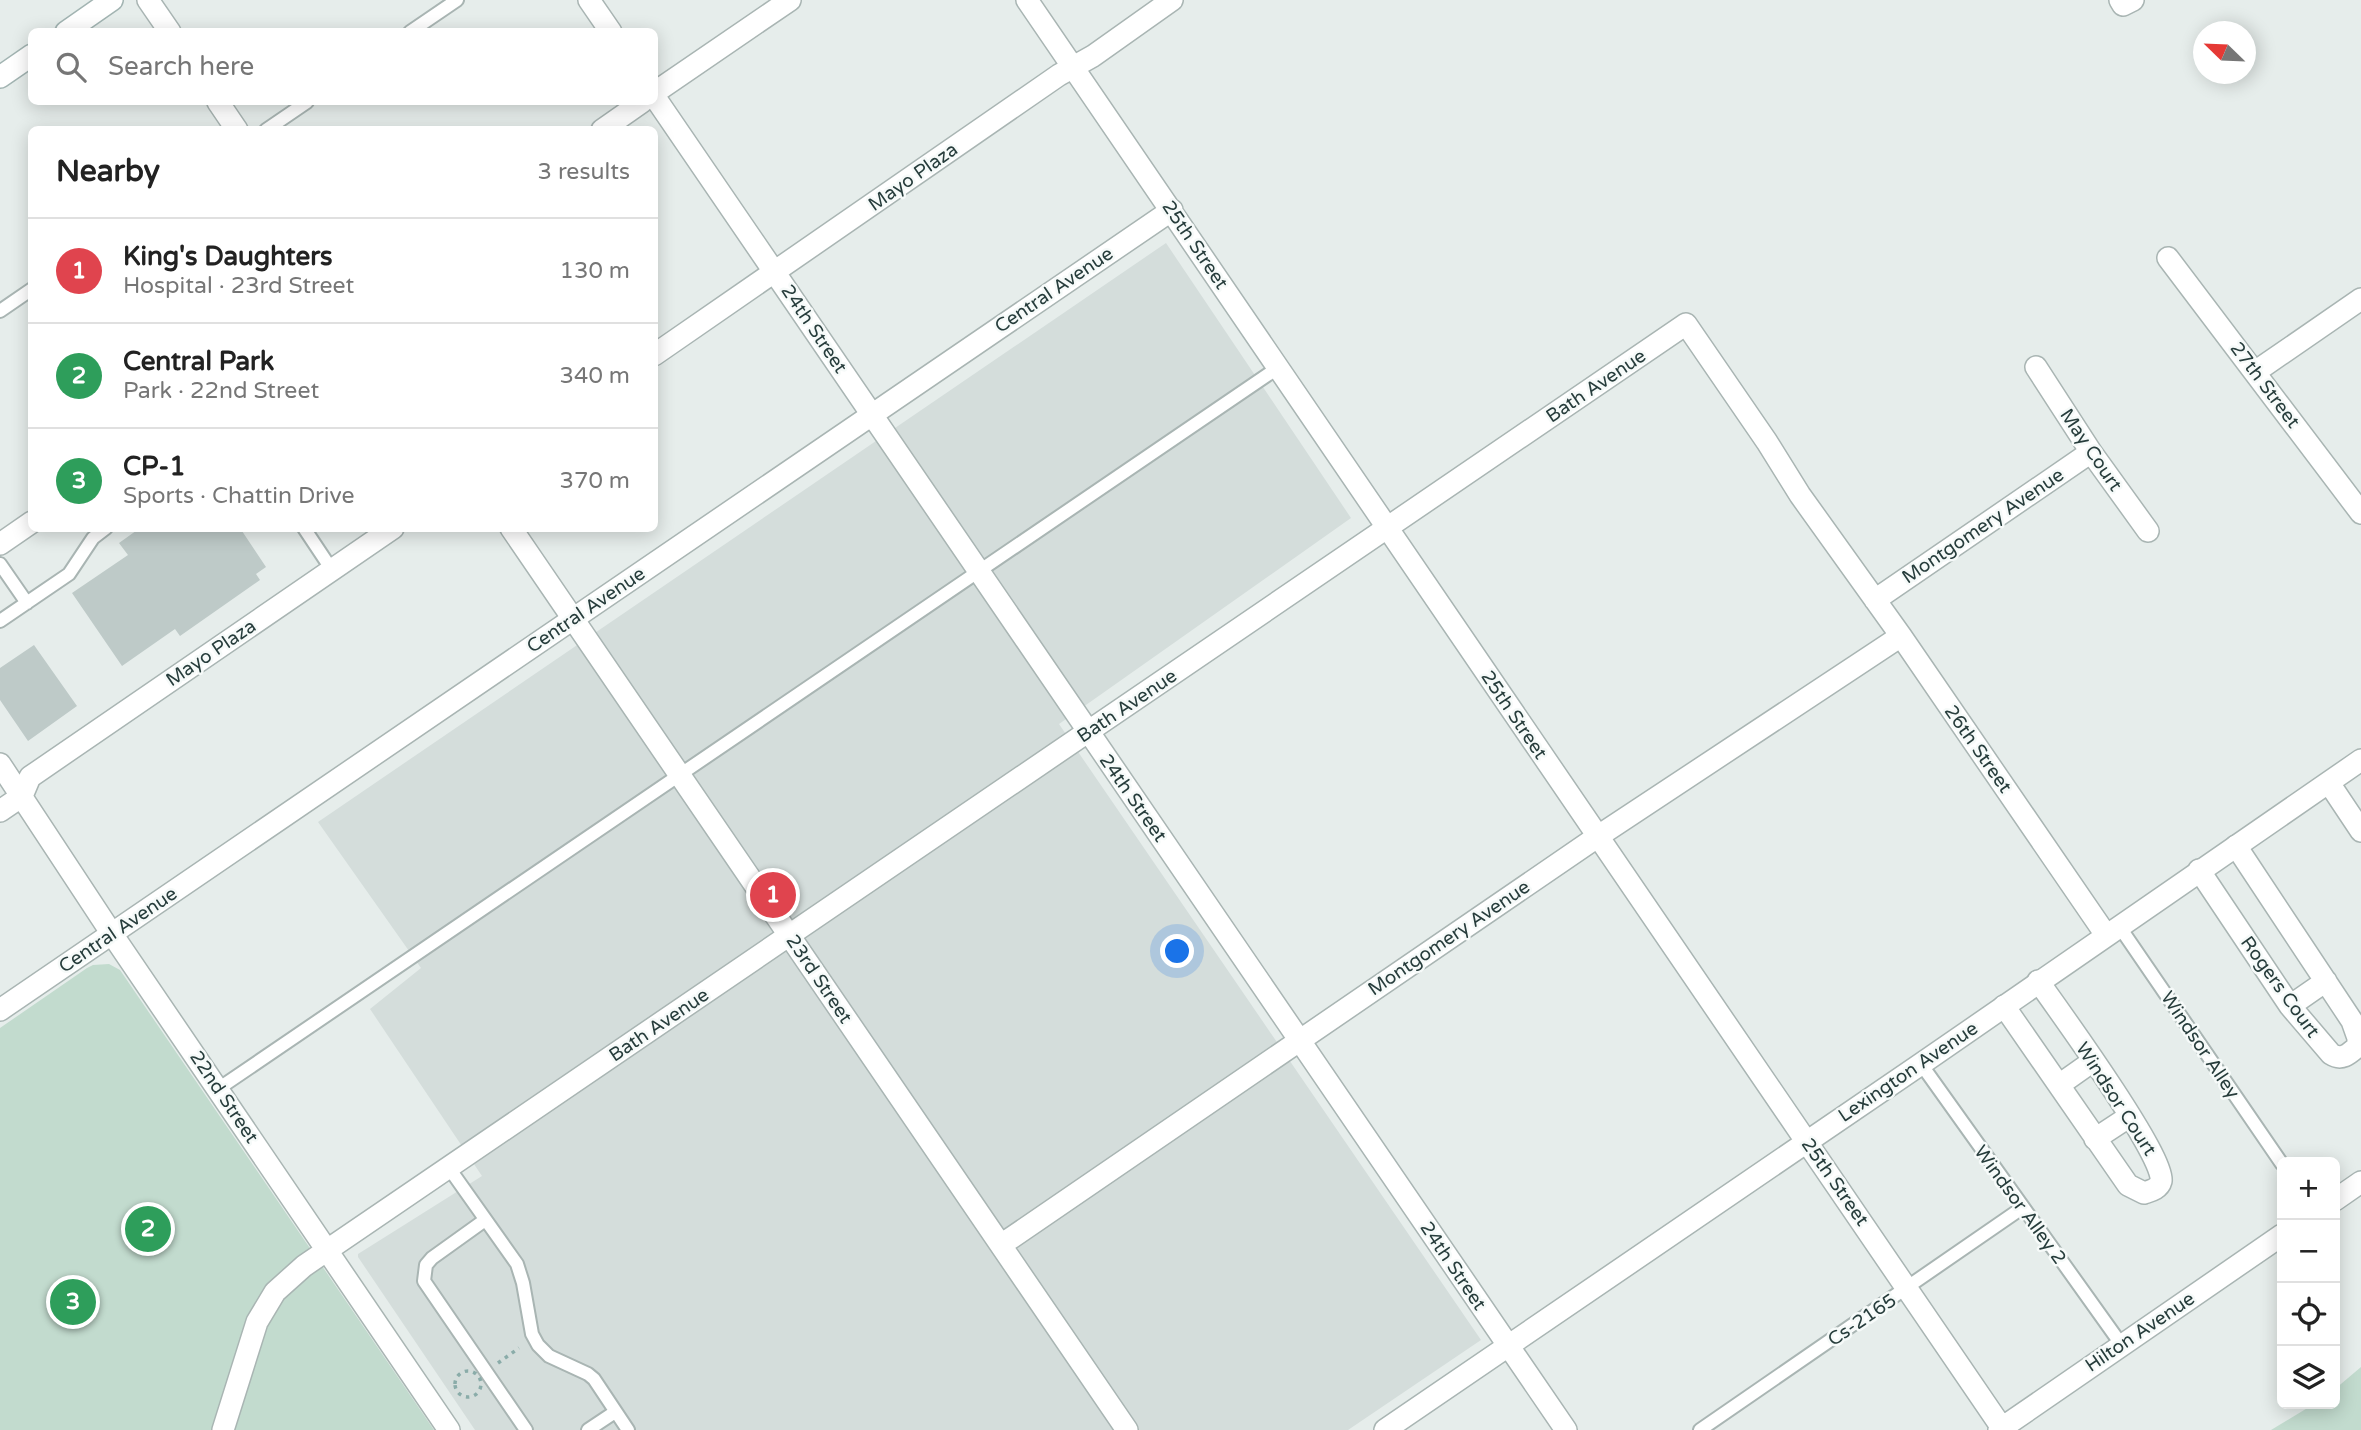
<!DOCTYPE html>
<meta charset="utf-8">
<style>
body{margin:0;font-family:"Varela Round",sans-serif;background:#f2f2f2;color:#222}
.controls{position:absolute;right:21px;bottom:21px;display:grid;overflow:hidden;border-radius:10px;box-shadow:0 4px 18px #0003}
.controls button{width:63px;height:63px;display:grid;place-items:center;padding:0;border:0;border-bottom:2px solid #e0e0e0;background:#fff;color:#222;font:35px sans-serif}
.compass{position:absolute;left:2193px;top:21px;width:63px;height:63px;border-radius:50%;background:#fff;box-shadow:0 4px 18px #0003;rotate:293deg}
.you{position:absolute;left:1178px;top:952px;width:24px;height:24px;margin:-18px;border:5px solid #fff;border-radius:50%;background:#1a73e8;box-shadow:0 0 0 10px #1a73e833}
.badge{display:grid;place-items:center;width:46px;height:46px;border-radius:50%;background:#0f766e;color:#fff;font-size:23px;font-weight:700}
.pin{position:absolute;translate:-50% -50%;border:4px solid #fff;box-shadow:0 2px 7px #0006}
.list{margin:0;padding:0;list-style:none}
h2{display:flex;justify-content:space-between;align-items:center;height:91px;margin:0;padding:0 28px;font-size:30px}
h2 small{font-size:23px;font-weight:400;color:#767676}
.list li{display:grid;grid-template-columns:46px 1fr auto;gap:21px;align-items:center;box-sizing:border-box;height:105px;padding:0 28px;border-top:2px solid #e0e0e0}
.list b{display:block;font-size:26px;white-space:nowrap}
.list p{margin:0;font-size:23px;white-space:nowrap;color:#767676}
.list em{font-size:23px;font-style:normal;color:#767676}
.icon{flex:none;width:38px;height:38px;fill:none;stroke:currentColor;stroke-width:2;stroke-linecap:round;stroke-linejoin:round}
.map{position:relative;flex:none;width:2361px;height:1430px;overflow:hidden}
.search{position:absolute;background:#fff;box-shadow:0 4px 18px #0003;left:28px;top:28px;width:630px;height:77px;display:flex;align-items:center;gap:18px;box-sizing:border-box;padding:0 24px;border-radius:10px;color:#767676;font-size:26px}
.panel{position:absolute;background:#fff;box-shadow:0 4px 18px #0003;left:28px;top:126px;width:630px;height:406px;border-radius:10px}
.map>svg:first-child{display:block}
.built{fill:#d4dddb}
.green{fill:#c2dbce}
.building{fill:#becac8}
.lines{fill:none;stroke-linecap:round;stroke-linejoin:round}
.service-casing{stroke:#a9b5b3;stroke-width:16}
.minor-casing{stroke:#a9b5b3;stroke-width:24}
.tertiary-casing{stroke:#a9b5b3;stroke-width:24}
.secondary-casing{stroke:#a2b4b2;stroke-width:24}
.path{stroke:#8aaca9;stroke-width:3.5;stroke-dasharray:3.5 5;stroke-linecap:butt}
.service{stroke:#fff;stroke-width:12}
.minor{stroke:#fff;stroke-width:21}
.tertiary{stroke:#fff;stroke-width:21}
.secondary{stroke:#fff;stroke-width:21}
.labels{text-anchor:middle;dominant-baseline:central;stroke-width:5;stroke-linejoin:round;paint-order:stroke}
.street-label{font-size:19px;fill:#273d3c;stroke:#f6faf9}
</style>
<div class="map">
<svg width="2361" height="1430" viewBox="0 0 2361 1430">
<rect width="100%" height="100%" fill="#e6edeb"/>
<!-- built -->
<path class="built" d="M1166,243L1351,518L1059,724L1481,1340L1348,1430H475L358,1257V1254L482,1176L370,1009L421,968L318,822Z"/>
<!-- green -->
<path class="green" d="M109,964L120,970L434,1430H0V1028L87,968L93,965Z
M2361,1367V1430H2271L2314,1404H2335V1389Z"/>
<!-- building -->
<path class="building" d="M140,528H240L266,567L256,574L260,580L180,636L175,629L122,666L72,593L128,555L119,543Z
M34,645L77,706L28,741L0,700V668Z"/>
<g class="lines">
<defs>
<path id="service" d="M410,32L457,0
M266,130L307,102
M0,311L32,289
M304,528L332,570
M0,564L27,603
M0,621L69,574L93,538L106,528
M2119,926L2282,1164
M1921,1064L2121,1344
M218,1089L1279,367
M449,1168L517,1264L523,1283L532,1334L538,1345L549,1356L588,1374L594,1379L628,1430
M485,1220L432,1258L426,1265L424,1281L526,1430
M588,1430L615,1412
M1700,1430L2022,1208"/>
<path id="minor" d="M148,0L170,32
M589,0L611,32
M2120,0L2123,5L2133,0
M654,96L1566,1430
M218,102L237,130
M2168,258L2361,513
M654,355L1059,75L1093,56L1172,0
M2036,367L2091,452L2148,531
M2255,372L2361,299
M511,528L1127,1430
M1875,600L2091,452
M0,764L112,934L449,1430
M2329,783L2361,831
M0,811L22,796L30,777L393,528
M2199,870L2290,1006L2331,1054C2342,1061 2349,1054 2358,1046V1038L2352,1021L2236,846
M2004,1006L2128,1185L2144,1193C2150,1191 2159,1189 2161,1181C2166,1158 2058,1009 2038,981
M2290,1006L2326,981
M2059,1085L2093,1061
M2095,1139L2130,1116
M1806,1141L2002,1428
M2335,1200L2361,1182
M1001,1245L1597,837L1901,636
M223,1430L257,1322L275,1292L304,1266L1686,324L1767,442L1800,495L1901,636L2106,935
M1999,1430L2282,1235"/>
<path id="tertiary" d="M1027,0L1806,1141
M654,93L790,0
M602,130L642,102
M0,544L32,522
M0,1010L1172,210
M1385,1430L1921,1064L2361,760"/>
<path id="secondary" d="M66,32L112,0
M0,77L32,55"/>
</defs>
<!-- service casing -->
<use href="#service" class="service-casing"/>
<!-- minor casing -->
<use href="#minor" class="minor-casing"/>
<!-- tertiary casing -->
<use href="#tertiary" class="tertiary-casing"/>
<!-- secondary casing -->
<use href="#secondary" class="secondary-casing"/>
<!-- path -->
<path class="path" d="M498,1363L519,1348
M455 1384a13 13 0 1 1 26 0a13 13 0 1 1-26 0Z"/>
<!-- service -->
<use href="#service" class="service"/>
<!-- minor -->
<use href="#minor" class="minor"/>
<!-- tertiary -->
<use href="#tertiary" class="tertiary"/>
<!-- secondary -->
<use href="#secondary" class="secondary"/>
</g>
<g class="labels">
<!-- street labels -->
<g class="street-label">
<text transform="translate(913 177) rotate(-35)">Mayo Plaza</text>
<text transform="translate(1195 245) rotate(56)">25th Street</text>
<text transform="translate(1054 290) rotate(-34)">Central Avenue</text>
<text transform="translate(814 329) rotate(56)">24th Street</text>
<text transform="translate(2265 385) rotate(53)">27th Street</text>
<text transform="translate(1596 386) rotate(-34)">Bath Avenue</text>
<text transform="translate(2091 450) rotate(56)">May Court</text>
<text transform="translate(1983 526) rotate(-34)">Montgomery Avenue</text>
<text transform="translate(586 610) rotate(-34)">Central Avenue</text>
<text transform="translate(211 653) rotate(-34)">Mayo Plaza</text>
<text transform="translate(1127 706) rotate(-34)">Bath Avenue</text>
<text transform="translate(1514 715) rotate(56)">25th Street</text>
<text transform="translate(1978 749) rotate(55)">26th Street</text>
<text transform="translate(1133 798) rotate(55)">24th Street</text>
<text transform="translate(118 930) rotate(-34)">Central Avenue</text>
<text transform="translate(1449 938) rotate(-34)">Montgomery Avenue</text>
<text transform="translate(819 979) rotate(56)">23rd Street</text>
<text transform="translate(2280 987) rotate(54)">Rogers Court</text>
<text transform="translate(659 1025) rotate(-34)">Bath Avenue</text>
<text transform="translate(2200 1045) rotate(56)">Windsor Alley</text>
<text transform="translate(1908 1072) rotate(-34)">Lexington Avenue</text>
<text transform="translate(224 1097) rotate(56)">22nd Street</text>
<text transform="translate(2116 1099) rotate(57)">Windsor Court</text>
<text transform="translate(1835 1182) rotate(55)">25th Street</text>
<text transform="translate(2020 1205) rotate(54)">Windsor Alley 2</text>
<text transform="translate(1453 1266) rotate(56)">24th Street</text>
<text transform="translate(1862 1320) rotate(-34)">Cs-2165</text>
<text transform="translate(2140 1332) rotate(-34)">Hilton Avenue</text>
</g>
</g>
</svg>
<div class="controls">
<button>+</button>
<button>−</button>
<button><svg class="icon" aria-label="locate" viewBox="0 0 24 24"><circle cx="12" cy="12" r="6"/><path d="M12 2v4M12 18v4M2 12h4M18 12h4"/></svg></button>
<button><svg class="icon" aria-label="layers" viewBox="0 0 24 24"><path d="M12 4l9 5-9 5-9-5zM3 14l9 5 9-5"/></svg></button>
</div>
<svg class="compass" viewBox="-18 -18 36 36"><path d="M0-13l5 13h-10z" fill="#e53935"/><path d="M0 13l5-13h-10z" fill="#767676"/></svg>
<div class="you"></div>
<div class="pin badge" style="left:773px;top:895px;background:#e0444e">1</div>
<div class="pin badge" style="left:148px;top:1229px;background:#2e9e5b">2</div>
<div class="pin badge" style="left:73px;top:1302px;background:#2e9e5b">3</div>
<div class="search"><svg class="icon" aria-label="search" viewBox="0 0 24 24"><circle cx="10" cy="10" r="6"/><path d="M15 15l6 6"/></svg>Search here</div>
<section class="panel">
<h2>Nearby<small>3 results</small></h2>
<ul class="list">
<li><span class="badge" style="background:#e0444e">1</span><div><b>King's Daughters</b><p>Hospital · 23rd Street</p></div><em>130 m</em></li>
<li><span class="badge" style="background:#2e9e5b">2</span><div><b>Central Park</b><p>Park · 22nd Street</p></div><em>340 m</em></li>
<li><span class="badge" style="background:#2e9e5b">3</span><div><b>CP-1</b><p>Sports · Chattin Drive</p></div><em>370 m</em></li>
</ul>
</section>
</div>
